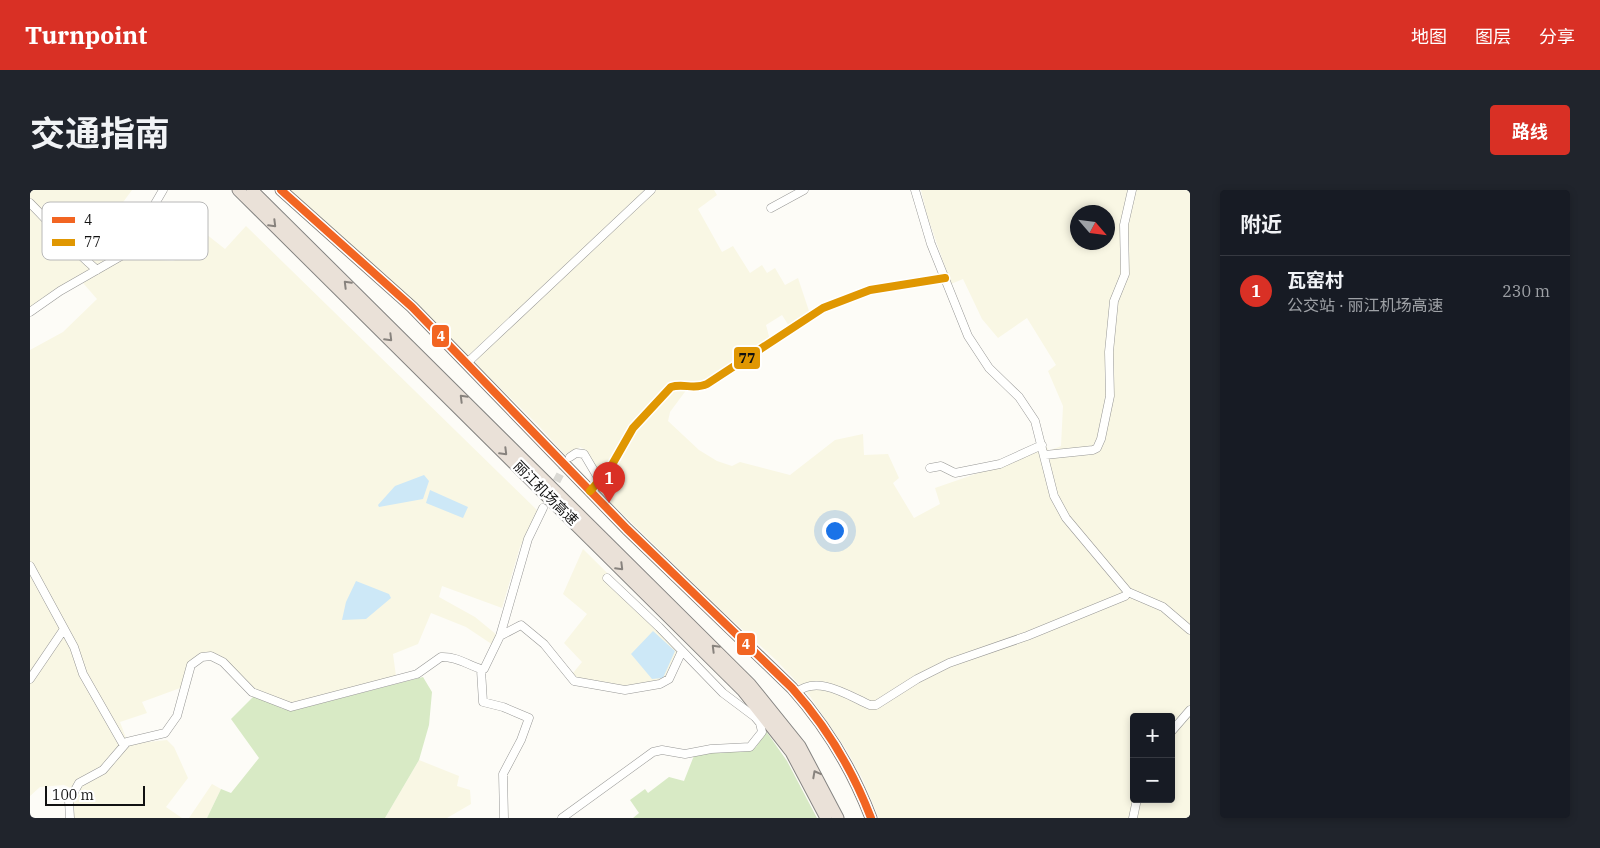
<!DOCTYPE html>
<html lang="zh">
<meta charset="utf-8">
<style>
body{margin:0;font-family:"IBM Plex Serif","Noto Sans SC",serif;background:#20242c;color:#f1f3f6}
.controls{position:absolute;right:15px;bottom:15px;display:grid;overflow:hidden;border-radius:5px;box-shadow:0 2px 8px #0003}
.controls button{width:45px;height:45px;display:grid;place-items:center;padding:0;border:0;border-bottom:1px solid #363941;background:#171b24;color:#f1f3f6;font:25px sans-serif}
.compass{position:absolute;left:1040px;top:15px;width:45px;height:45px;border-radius:50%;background:#171b24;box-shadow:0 2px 8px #0003;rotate:118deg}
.scale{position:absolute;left:15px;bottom:12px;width:100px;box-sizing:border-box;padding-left:5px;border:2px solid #111;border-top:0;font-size:14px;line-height:18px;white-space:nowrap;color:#111;-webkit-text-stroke:4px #fff;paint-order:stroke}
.you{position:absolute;left:804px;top:340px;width:18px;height:18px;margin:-12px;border:4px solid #fff;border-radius:50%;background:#1a73e8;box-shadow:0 0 0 8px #1a73e833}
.badge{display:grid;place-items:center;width:32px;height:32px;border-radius:50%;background:#d93025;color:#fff;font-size:16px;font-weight:700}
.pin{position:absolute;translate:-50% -41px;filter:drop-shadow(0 1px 2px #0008)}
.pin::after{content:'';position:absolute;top:26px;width:18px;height:15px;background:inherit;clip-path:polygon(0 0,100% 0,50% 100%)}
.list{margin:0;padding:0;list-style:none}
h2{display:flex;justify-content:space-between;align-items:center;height:65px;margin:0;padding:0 20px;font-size:21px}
h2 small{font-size:16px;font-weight:400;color:#9ea1a6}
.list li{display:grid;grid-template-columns:32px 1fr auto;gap:15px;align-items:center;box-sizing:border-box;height:70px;padding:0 20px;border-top:1px solid #363941}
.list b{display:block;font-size:19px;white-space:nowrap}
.list p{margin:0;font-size:16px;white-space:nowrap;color:#9ea1a6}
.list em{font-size:16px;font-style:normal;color:#9ea1a6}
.map{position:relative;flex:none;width:1160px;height:628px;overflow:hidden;border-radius:5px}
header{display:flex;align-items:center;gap:30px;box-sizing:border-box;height:70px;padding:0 25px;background:#d93025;color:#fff}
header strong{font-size:24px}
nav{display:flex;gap:28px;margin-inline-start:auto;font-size:18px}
.intro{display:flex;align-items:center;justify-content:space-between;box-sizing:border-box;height:120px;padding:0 30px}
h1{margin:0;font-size:35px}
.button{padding:12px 22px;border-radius:5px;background:#d93025;color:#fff;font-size:18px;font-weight:700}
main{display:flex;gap:30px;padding:0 30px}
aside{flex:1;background:#171b24;border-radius:5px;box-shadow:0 2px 8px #0003}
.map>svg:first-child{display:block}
.farmland{fill:#f9f7e4;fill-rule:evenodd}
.forest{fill:#d8eac5}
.water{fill:#cde8f7}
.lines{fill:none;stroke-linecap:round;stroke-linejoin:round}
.minor-tunnel{stroke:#dad9d4;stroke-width:8;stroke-dasharray:8 4;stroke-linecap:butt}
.minor-casing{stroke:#979795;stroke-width:9}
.highway-casing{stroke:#858482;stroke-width:13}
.minor{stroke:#fffffe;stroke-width:8}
.highway{stroke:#eae1d8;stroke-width:11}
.bus-1-casing{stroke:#fff;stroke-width:11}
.bus-2-casing{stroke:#fff;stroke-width:11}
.bus-1{stroke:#f26522;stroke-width:8}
.bus-2{stroke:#e09702;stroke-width:8}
.oneway{stroke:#88837e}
.labels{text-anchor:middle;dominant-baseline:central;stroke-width:5;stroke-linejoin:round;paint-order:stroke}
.street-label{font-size:14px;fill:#111;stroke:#fff}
.key{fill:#fff;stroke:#b8b8b8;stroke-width:1}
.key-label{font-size:14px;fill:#111}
.line-badge{stroke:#fff;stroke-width:2}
.badge-label{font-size:14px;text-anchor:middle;font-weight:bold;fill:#fff}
.pale-badge-label{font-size:14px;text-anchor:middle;font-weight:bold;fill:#111}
</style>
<header>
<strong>Turnpoint</strong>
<nav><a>地图</a><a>图层</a><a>分享</a></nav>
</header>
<div class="intro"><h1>交通指南</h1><a class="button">路线</a></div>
<main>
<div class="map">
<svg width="1160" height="628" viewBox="0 0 1160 628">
<rect width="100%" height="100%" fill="#fdfcf7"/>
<!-- farmland -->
<path class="farmland" d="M0,0H102L91,15L112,27L97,58L0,118Z
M259,0H616L438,166L354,83Z
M626,0H684L687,5L668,19L692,62L703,56L720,83L732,75L737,83L745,78L755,95L768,88L779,121L759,136L752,125L736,135L740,150L686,185L660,195L640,222L638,231L669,260L687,271L702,276L710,272L760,285L805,250L833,244L834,265L858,264L869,288L863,293L884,328L910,314L905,298L997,266L1016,256L1019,261L1031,256L1033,216L1018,181L1026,175L997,128L968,148L952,129L933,89L921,94L897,25L891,0H1160V628H849L833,590L816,559L779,505L746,470L692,421L569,301L574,291L556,260L550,257L536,266L508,235L445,173L449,166ZM1048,22H1078V52H1048ZM1104,527H1141V609H1104Z
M216,36L508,321L490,357L472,418L412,396L409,407L445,427L467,445L463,455L436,437L401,423L388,454L363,464L366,486L263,513H258L218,498L192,468L173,464L158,473L153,497L112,512L117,523L90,532L96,548L74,577L43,599L34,595L10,597L0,606V160L33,142L67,109L53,93L87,71L99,65L101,68L143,71L160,64L176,44L195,59Z
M553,359L653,458L647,462L633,491L594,497L547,489L543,483L552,472L534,453L557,424L533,404Z
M137,550L144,557L158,588L136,617L152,628H44L42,614L50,595L99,554Z
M389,570L429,586L427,596L440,600L441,614L417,628H355Z
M182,594L191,599L177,628H159Z"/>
<!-- forest -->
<path class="forest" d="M393,487L402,502L399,535L389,570L355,628H177L191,599L201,603L229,568L201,529L225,505L253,519L265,520Z
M736,541L757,571L787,628H603L609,623L600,610L615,599L618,603L639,587L654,591L665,563L718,560L726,557Z"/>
<!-- water -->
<path class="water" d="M394,285L399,291L393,309L349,317L348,315L365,296Z
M400,300L438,317L433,328L396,313Z
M326,391L359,404L361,408L336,429L312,430L316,412Z
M623,441L645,461L633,488L622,489L601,464Z"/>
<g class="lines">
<!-- minor-tunnel -->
<path class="minor-tunnel" d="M521,302L536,273"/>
<defs>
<path id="minor" d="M0,13C23,36 43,60 67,80
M741,18L774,0
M0,122L30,101L98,62L105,48L133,0
M437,173L621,0
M1015,265L1063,260L1067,258L1071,249L1080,206L1079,162L1084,111L1095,84L1094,35L1102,0
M540,267L546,263L554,264L570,291
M900,278L911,276L925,283L970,274L1012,255
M560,301L579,280L603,238L641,197C653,193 665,200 677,194L793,118L840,100L915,88
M0,376L44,457L53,484L93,554
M1098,402L1133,417L1160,440
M470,446L491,435L514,454L544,491L595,500L630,494L639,489L652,461
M451,480L453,512L473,517L499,528L491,550L473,584L474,628
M0,489L34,439
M766,503C787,484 819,506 840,515H846L887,489L919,473L997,446L1095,406L1098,402L1036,328L1024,306L1005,231L989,207L959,178L938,146L901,54L885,0
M1141,542L1160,520
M40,628L39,611L49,593L73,580L97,552L135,543L147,526L161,475L172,467L181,466L193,472L222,502L261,517L387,484L411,467C430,466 445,480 454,479L470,446L498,349L513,318
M532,628L623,562L632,560L655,564L681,559L720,557L732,542L730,533L725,527L693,503L629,437L577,388
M1103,628L1107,609"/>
<path id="highway" d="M208,0L713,501L761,562L796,628
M222,0L720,494L770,556L808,628
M251,0L382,117L597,339L762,498C796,536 823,581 841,628"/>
</defs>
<!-- minor casing -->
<use href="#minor" class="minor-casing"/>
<!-- highway casing -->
<use href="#highway" class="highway-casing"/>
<!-- minor -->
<use href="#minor" class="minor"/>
<!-- highway -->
<use href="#highway" class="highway"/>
<defs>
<path id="bus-1" d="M251,0L382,117L597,339L762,498C796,536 823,581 841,628"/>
<path id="bus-2" d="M560,301L579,280L603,238L641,197C653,193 665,200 677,194L793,118L840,100L915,88"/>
</defs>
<!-- bus-1 casing -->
<use href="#bus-1" class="bus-1-casing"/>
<!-- bus-2 casing -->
<use href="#bus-2" class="bus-2-casing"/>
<!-- bus-1 -->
<use href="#bus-1" class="bus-1"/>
<!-- bus-2 -->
<use href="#bus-2" class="bus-2"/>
</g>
<!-- one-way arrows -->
<defs><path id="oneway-chevron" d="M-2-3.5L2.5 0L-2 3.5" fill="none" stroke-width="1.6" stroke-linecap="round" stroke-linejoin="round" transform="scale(1.25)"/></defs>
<g class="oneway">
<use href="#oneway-chevron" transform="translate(243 34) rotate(45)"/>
<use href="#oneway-chevron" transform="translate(317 94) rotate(-135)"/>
<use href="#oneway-chevron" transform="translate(359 148) rotate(45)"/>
<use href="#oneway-chevron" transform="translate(433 208) rotate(-135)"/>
<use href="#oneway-chevron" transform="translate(474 262) rotate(45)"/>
<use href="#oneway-chevron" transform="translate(590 377) rotate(45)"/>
<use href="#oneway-chevron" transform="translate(685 458) rotate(-135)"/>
<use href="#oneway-chevron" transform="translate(786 584) rotate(-118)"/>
</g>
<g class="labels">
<!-- street labels -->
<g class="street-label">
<text transform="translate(516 303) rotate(45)">丽江机场高速</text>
</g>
</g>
<!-- legend -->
<rect x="12" y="12" width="166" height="58" rx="8" class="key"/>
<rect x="22" y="27" width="23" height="6" fill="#f26522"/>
<rect x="22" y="49" width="23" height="7" fill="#e09702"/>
<g class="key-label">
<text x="54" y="35">4</text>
<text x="54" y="57">77</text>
</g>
<g class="line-badge">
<rect x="401" y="134" width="19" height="24" rx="5" fill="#f26522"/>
<rect x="703" y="156" width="28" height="24" rx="5" fill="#e09702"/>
<rect x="706" y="442" width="20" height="24" rx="5" fill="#f26522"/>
</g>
<g class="badge-label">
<text x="411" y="151">4</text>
<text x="716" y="459">4</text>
</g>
<g class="pale-badge-label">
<text x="717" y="173">77</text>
</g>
</svg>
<div class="controls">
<button>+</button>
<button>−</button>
</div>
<svg class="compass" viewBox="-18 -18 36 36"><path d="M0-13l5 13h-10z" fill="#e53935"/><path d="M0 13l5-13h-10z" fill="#9ea1a6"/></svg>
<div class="scale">100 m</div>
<div class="you"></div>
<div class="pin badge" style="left:579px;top:313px">1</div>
</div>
<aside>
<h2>附近<small></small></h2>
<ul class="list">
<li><span class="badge">1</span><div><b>瓦窑村</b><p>公交站 · 丽江机场高速</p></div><em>230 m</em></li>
</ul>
</aside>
</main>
